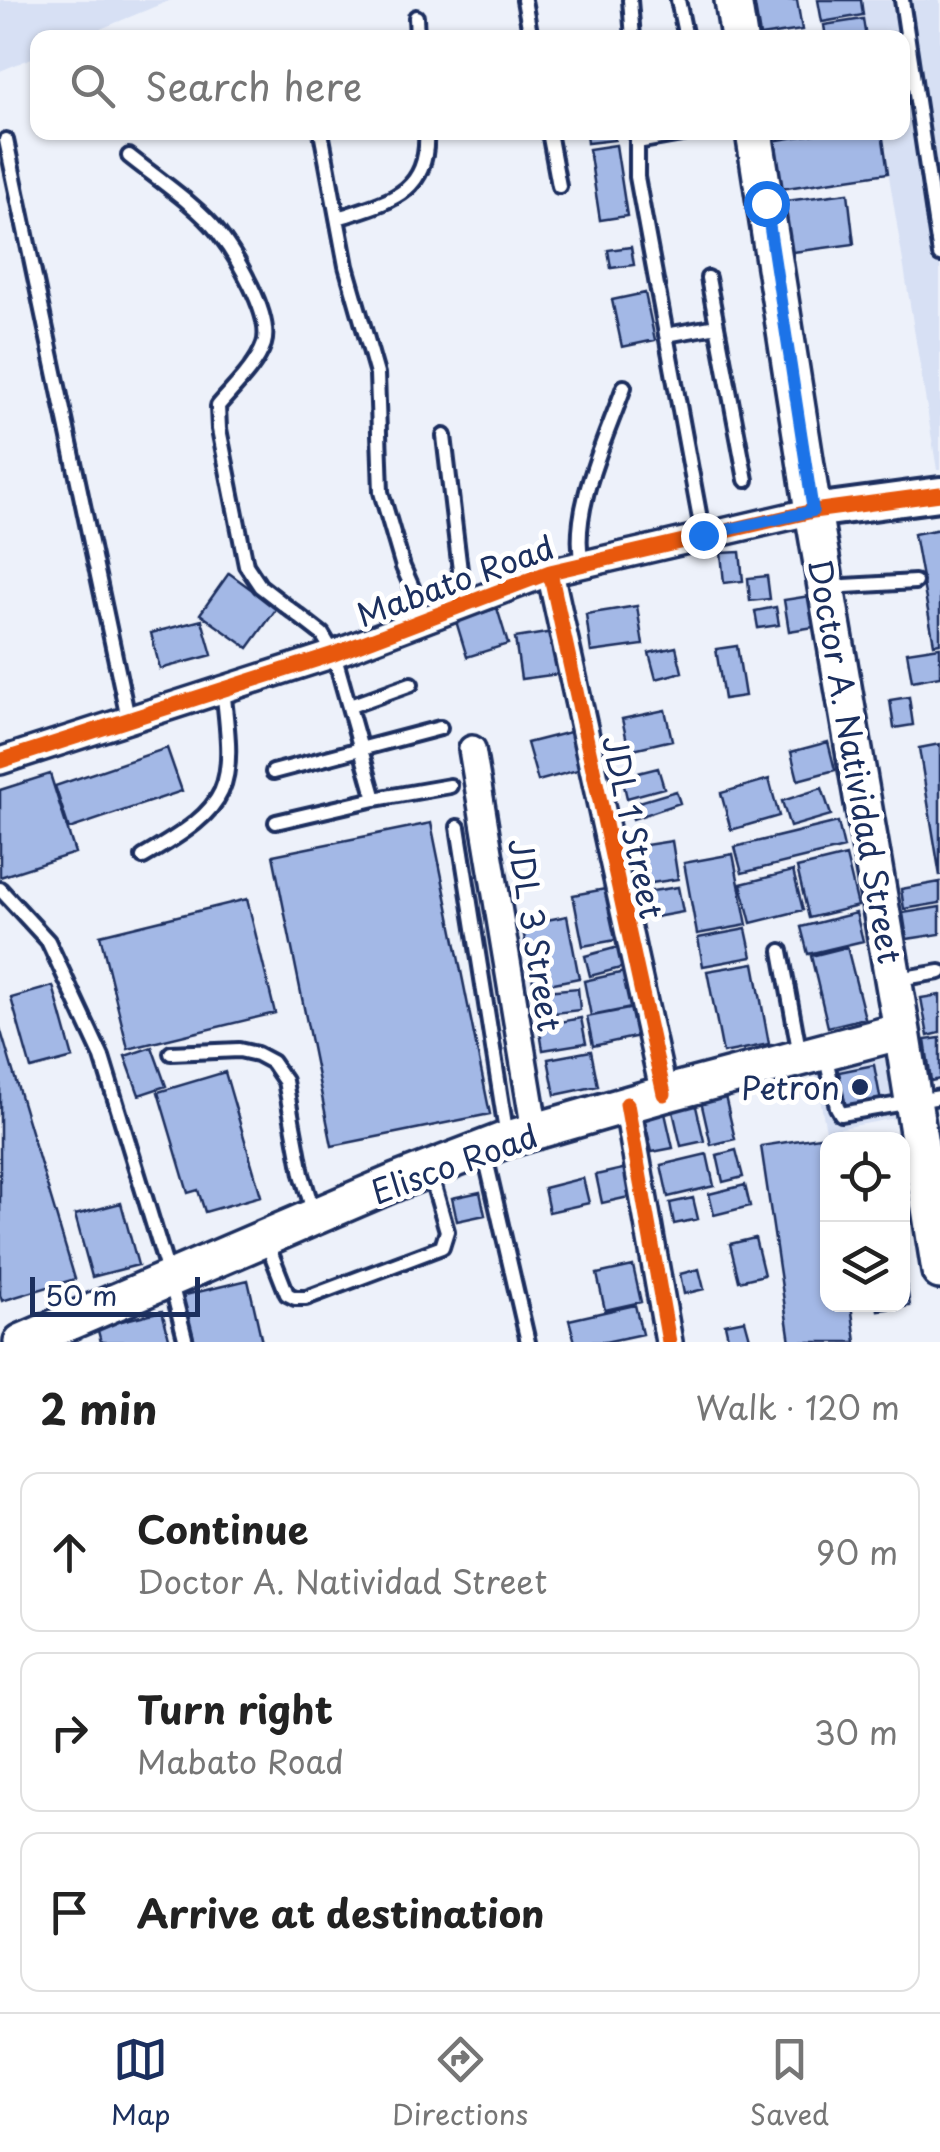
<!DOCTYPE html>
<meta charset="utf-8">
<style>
body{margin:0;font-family:"Playpen Sans",sans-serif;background:#f6f6f6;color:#222}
.controls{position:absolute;right:30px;bottom:30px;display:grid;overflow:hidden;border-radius:20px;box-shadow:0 2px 8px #0004}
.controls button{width:90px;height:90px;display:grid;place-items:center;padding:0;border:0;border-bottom:2px solid #e0e0e0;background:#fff;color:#222;font:50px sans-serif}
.scale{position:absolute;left:30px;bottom:25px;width:170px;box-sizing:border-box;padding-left:10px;border:5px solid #1b2f5e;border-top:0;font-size:28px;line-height:35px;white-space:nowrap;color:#1b2f5e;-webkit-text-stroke:8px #fff;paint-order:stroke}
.stop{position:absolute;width:30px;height:30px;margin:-22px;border:8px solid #1a73e8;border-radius:50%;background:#fff}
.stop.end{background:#1a73e8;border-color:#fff;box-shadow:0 2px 10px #0008}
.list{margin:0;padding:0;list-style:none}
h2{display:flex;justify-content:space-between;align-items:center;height:130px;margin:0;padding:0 40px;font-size:42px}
h2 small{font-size:32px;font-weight:400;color:#767676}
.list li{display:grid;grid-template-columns:65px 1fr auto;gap:30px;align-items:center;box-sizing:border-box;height:160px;margin:0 20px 20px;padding:0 20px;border:2px solid #e0e0e0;border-radius:20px}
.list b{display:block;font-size:38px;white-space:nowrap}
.list p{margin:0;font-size:32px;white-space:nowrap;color:#767676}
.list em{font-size:32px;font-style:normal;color:#767676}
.icon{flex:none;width:55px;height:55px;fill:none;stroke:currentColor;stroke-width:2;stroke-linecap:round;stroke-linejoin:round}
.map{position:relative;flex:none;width:940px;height:1342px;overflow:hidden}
.search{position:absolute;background:#fff;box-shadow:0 2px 8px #0004;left:30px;right:30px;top:30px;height:110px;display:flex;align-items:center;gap:25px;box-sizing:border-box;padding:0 35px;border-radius:20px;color:#767676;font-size:38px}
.sheet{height:670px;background:#fff}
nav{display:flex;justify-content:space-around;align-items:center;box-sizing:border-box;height:140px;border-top:2px solid #e0e0e0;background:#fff;font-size:28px;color:#767676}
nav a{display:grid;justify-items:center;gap:5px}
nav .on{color:#1b2f5e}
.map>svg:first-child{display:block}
.built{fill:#d7e0f4}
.building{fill:#a3b8e6;stroke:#1b2f5e;stroke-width:2.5}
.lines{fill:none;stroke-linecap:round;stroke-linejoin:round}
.service-casing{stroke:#1b2f5e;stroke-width:20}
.minor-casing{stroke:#1b2f5e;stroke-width:32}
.tertiary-casing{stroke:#1b2f5e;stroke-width:40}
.secondary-casing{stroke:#1b2f5e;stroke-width:42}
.service{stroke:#fff;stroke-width:12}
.minor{stroke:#fff;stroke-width:25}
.tertiary{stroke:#fff;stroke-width:32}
.secondary{stroke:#fff;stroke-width:35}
.cycleway-casing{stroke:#fff;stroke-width:21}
.cycleway{stroke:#e8590c;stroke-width:15}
.route{stroke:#1a73e8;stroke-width:12}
.poi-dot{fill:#1b2f5e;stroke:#fff;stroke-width:4}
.labels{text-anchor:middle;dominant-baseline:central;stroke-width:10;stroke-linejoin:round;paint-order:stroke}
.street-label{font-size:32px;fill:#1b2f5e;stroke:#fff}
.poi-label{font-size:32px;fill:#1b2f5e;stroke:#fff;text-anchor:end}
</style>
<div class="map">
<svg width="940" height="1342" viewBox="0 0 940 1342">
<rect width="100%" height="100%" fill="#edf1fa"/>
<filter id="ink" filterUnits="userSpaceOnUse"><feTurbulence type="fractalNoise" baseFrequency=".01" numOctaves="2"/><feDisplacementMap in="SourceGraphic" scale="20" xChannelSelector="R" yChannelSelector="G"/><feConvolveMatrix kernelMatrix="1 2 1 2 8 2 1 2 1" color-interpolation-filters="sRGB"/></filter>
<g filter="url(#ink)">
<!-- built -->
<path class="built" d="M0,0H171L81,37L38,38L37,56L0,71Z
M860,0H940V470H937L882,133L902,132V38L866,37Z
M885,1058L896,1118L826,1131L815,1071Z"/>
<!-- building -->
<path class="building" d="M754,0H797L802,30L760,36Z
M818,0H861L863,15L822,22Z
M863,19L866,38H826L824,25Z
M586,132H614L615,140L587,143Z
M826,132H882L888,173L773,190L766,142Z
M616,145L627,216L600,220L589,149Z
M848,193L854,244L785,253L778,202Z
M631,247L634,265L611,268L608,250Z
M645,293L655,340L622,347L612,300Z
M940,529V643L934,644L914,534Z
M740,552L743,581L724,583L721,553Z
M229,573L277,608L248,648L200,614Z
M767,576L770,599L750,601L748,578Z
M810,596L814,627L789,631L784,600Z
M637,606L643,645L591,652L586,614Z
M776,607L779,625L758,628L755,611Z
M497,608L508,644L467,657L456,621Z
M202,620L212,655L160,669L151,633Z
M553,632L559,674L521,679L515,638Z
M737,646L745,696L724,699L716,649Z
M676,647L682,672L656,679L649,653Z
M940,647V676L912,681L907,652Z
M909,697L913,725L894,728L890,700Z
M665,710L672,740L629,750L622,719Z
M574,731L585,768L538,781L527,743Z
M828,742L835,770L798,780L791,752Z
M940,744V876L919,748Z
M167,748L182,791L69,829L55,786Z
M658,768L664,788L627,798L622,777Z
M50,774L75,853L0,877V790Z
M769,779L779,816L731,830L721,793Z
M822,788L831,815L790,827L782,801Z
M676,791L680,803L633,819L629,805Z
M838,822L844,848L742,873L735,847Z
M431,823L490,1114L332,1146L273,855Z
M672,841L678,879L638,885L633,847Z
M733,854L747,925L697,934L684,863Z
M846,856L858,906L809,918L797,868Z
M793,871L803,910L751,923L741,884Z
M940,882V903L904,909L901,889Z
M678,887L683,912L650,918L646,892Z
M611,888L621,939L583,946L573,895Z
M247,899L275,1013L128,1049L100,935Z
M940,907V934L907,939L903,913Z
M856,913L863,941L808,954L801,927Z
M567,916L579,978L534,987L522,925Z
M746,929L752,957L703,966L698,938Z
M622,946L628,966L590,976L585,956Z
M847,947L865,1018L828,1027L811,956Z
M754,963L769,1044L723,1053L707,971Z
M629,971L636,1007L591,1016L584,981Z
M53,986L73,1058L31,1069L11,998Z
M578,988L580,1010L537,1015L534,992Z
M940,995V1033L928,1036L921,998Z
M634,1008L639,1036L593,1046L587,1017Z
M581,1018L586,1043L543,1050L539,1026Z
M0,1028L75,1279L2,1301L0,1295Z
M940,1038V1079L931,1081L925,1040Z
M152,1047L166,1086L139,1095L125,1056Z
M591,1051L598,1086L555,1095L548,1059Z
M874,1065L881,1102L846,1108L839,1072Z
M225,1072L261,1196L205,1212L198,1190L188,1193L158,1092Z
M724,1092L735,1139L711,1145L700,1097Z
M695,1102L704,1141L681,1146L672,1107Z
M665,1113L673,1148L652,1152L644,1118Z
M826,1136L828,1304H851L856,1342H790L761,1146Z
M736,1150L743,1177L723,1182L717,1155Z
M707,1154L714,1186L668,1197L661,1165Z
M627,1168L633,1196L602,1203L596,1175Z
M583,1178L589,1203L549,1212L544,1188Z
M745,1185L750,1206L714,1215L709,1194Z
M480,1192L485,1215L457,1221L452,1198Z
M693,1198L698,1219L674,1224L670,1203Z
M121,1203L138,1265L92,1277L75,1215Z
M755,1238L764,1275L739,1281L730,1244Z
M633,1266L641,1302L605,1310L597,1274Z
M699,1269L704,1289L684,1294L680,1274Z
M902,1276H905L910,1306L878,1310L877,1304H902Z
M248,1280L262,1342H191L181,1296Z
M635,1305L642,1334L605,1342H575L569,1320Z
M162,1311L170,1342H101L97,1327Z
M745,1320L751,1342H729L725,1324Z"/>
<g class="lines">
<defs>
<path id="service" d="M524,0L531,38
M630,0L633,38
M678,0L686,38
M902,0L940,255
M416,17L417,38
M321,132L346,266L377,374L381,492L403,567L426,619
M549,132L559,186
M637,132V177L703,535
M6,140L128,718
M637,142L693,132
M129,156C155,177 199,207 218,232C235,254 273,316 264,344C256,367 234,387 218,406L219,429L246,565L260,586L322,634L334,654L375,799L276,822
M338,218C386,202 430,195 426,132
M708,278L746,480
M666,335L717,326
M444,436L464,604
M582,564C570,510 606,439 624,387
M828,587L915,582
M350,706L411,684
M273,772L440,728
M375,799L450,786
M458,827L507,1137
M143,857C233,805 235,790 223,689
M0,889L48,941L102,1057L170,1279L186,1342
M781,951L800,1055
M898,979L940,972
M171,1053L239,1050L257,1054L272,1062L285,1081L302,1174L314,1214
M825,1054L837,1107L841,1114L940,1097
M484,1151L528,1342
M267,1243L287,1294L295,1298H306L442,1247L447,1231L430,1172"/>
<path id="minor" d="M550,572L664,1094
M472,749L535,1131
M0,761L334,654L550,572L813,511
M627,1104L669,1342"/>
<path id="tertiary" d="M813,511L940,494"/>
<path id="secondary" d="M733,0L739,38
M754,132L813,511L902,1031L940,1271
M22,1342L398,1181L508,1139L664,1094L902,1031"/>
</defs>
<!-- service casing -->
<use href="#service" class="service-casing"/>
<!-- minor casing -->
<use href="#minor" class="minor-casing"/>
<!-- tertiary casing -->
<use href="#tertiary" class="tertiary-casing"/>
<!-- secondary casing -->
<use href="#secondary" class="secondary-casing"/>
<!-- service -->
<use href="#service" class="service"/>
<!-- minor -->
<use href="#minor" class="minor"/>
<!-- tertiary -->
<use href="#tertiary" class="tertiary"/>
<!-- secondary -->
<use href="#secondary" class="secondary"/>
<defs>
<path id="cycleway" d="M550,572L664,1094
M0,761L334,654L550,572L813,511L940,494
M627,1104L669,1342"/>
</defs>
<!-- cycleway casing -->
<use href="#cycleway" class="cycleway-casing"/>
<!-- cycleway -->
<use href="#cycleway" class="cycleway"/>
</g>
</g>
<g class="lines" filter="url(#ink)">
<!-- route -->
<path class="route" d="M703,535L813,511L766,203"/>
</g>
<!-- markers -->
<circle class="poi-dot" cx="860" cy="1087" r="10"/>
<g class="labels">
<!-- street labels -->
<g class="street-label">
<text transform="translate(455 580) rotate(-20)">Mabato Road</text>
<text transform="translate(856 761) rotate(80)">Doctor A. Natividad Street</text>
<text transform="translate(634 827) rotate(78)">JDL 1 Street</text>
<text transform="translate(536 935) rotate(81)">JDL 3 Street</text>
<text transform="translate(454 1163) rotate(-20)">Elisco Road</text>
</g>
<!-- poi labels -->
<g class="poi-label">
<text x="840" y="1087">Petron</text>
</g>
</g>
</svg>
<div class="controls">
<button><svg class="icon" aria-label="locate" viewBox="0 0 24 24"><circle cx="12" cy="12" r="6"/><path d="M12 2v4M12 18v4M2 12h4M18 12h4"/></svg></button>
<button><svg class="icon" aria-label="layers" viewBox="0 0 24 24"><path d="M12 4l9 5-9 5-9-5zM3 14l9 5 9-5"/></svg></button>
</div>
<div class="scale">50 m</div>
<div class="stop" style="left:766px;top:203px"></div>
<div class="stop end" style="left:703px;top:535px"></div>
<div class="search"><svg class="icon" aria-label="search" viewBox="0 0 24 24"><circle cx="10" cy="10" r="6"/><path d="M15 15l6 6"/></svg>Search here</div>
</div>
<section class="sheet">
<h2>2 min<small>Walk · 120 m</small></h2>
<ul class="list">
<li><svg class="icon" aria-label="ahead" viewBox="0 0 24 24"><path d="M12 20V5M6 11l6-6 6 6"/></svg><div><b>Continue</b><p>Doctor A. Natividad Street</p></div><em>90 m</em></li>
<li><svg class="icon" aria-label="right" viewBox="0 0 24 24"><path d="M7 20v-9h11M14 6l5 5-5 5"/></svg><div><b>Turn right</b><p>Mabato Road</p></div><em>30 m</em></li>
<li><svg class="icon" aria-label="arrive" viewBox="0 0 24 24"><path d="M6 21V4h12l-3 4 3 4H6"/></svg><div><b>Arrive at destination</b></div></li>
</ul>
</section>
<nav>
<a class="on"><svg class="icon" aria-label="map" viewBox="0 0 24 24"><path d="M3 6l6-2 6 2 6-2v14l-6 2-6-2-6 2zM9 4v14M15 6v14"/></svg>Map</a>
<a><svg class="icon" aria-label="directions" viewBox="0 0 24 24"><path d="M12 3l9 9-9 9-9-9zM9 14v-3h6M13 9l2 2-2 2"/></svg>Directions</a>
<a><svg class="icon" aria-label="saved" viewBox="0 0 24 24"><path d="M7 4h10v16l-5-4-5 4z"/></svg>Saved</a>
</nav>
